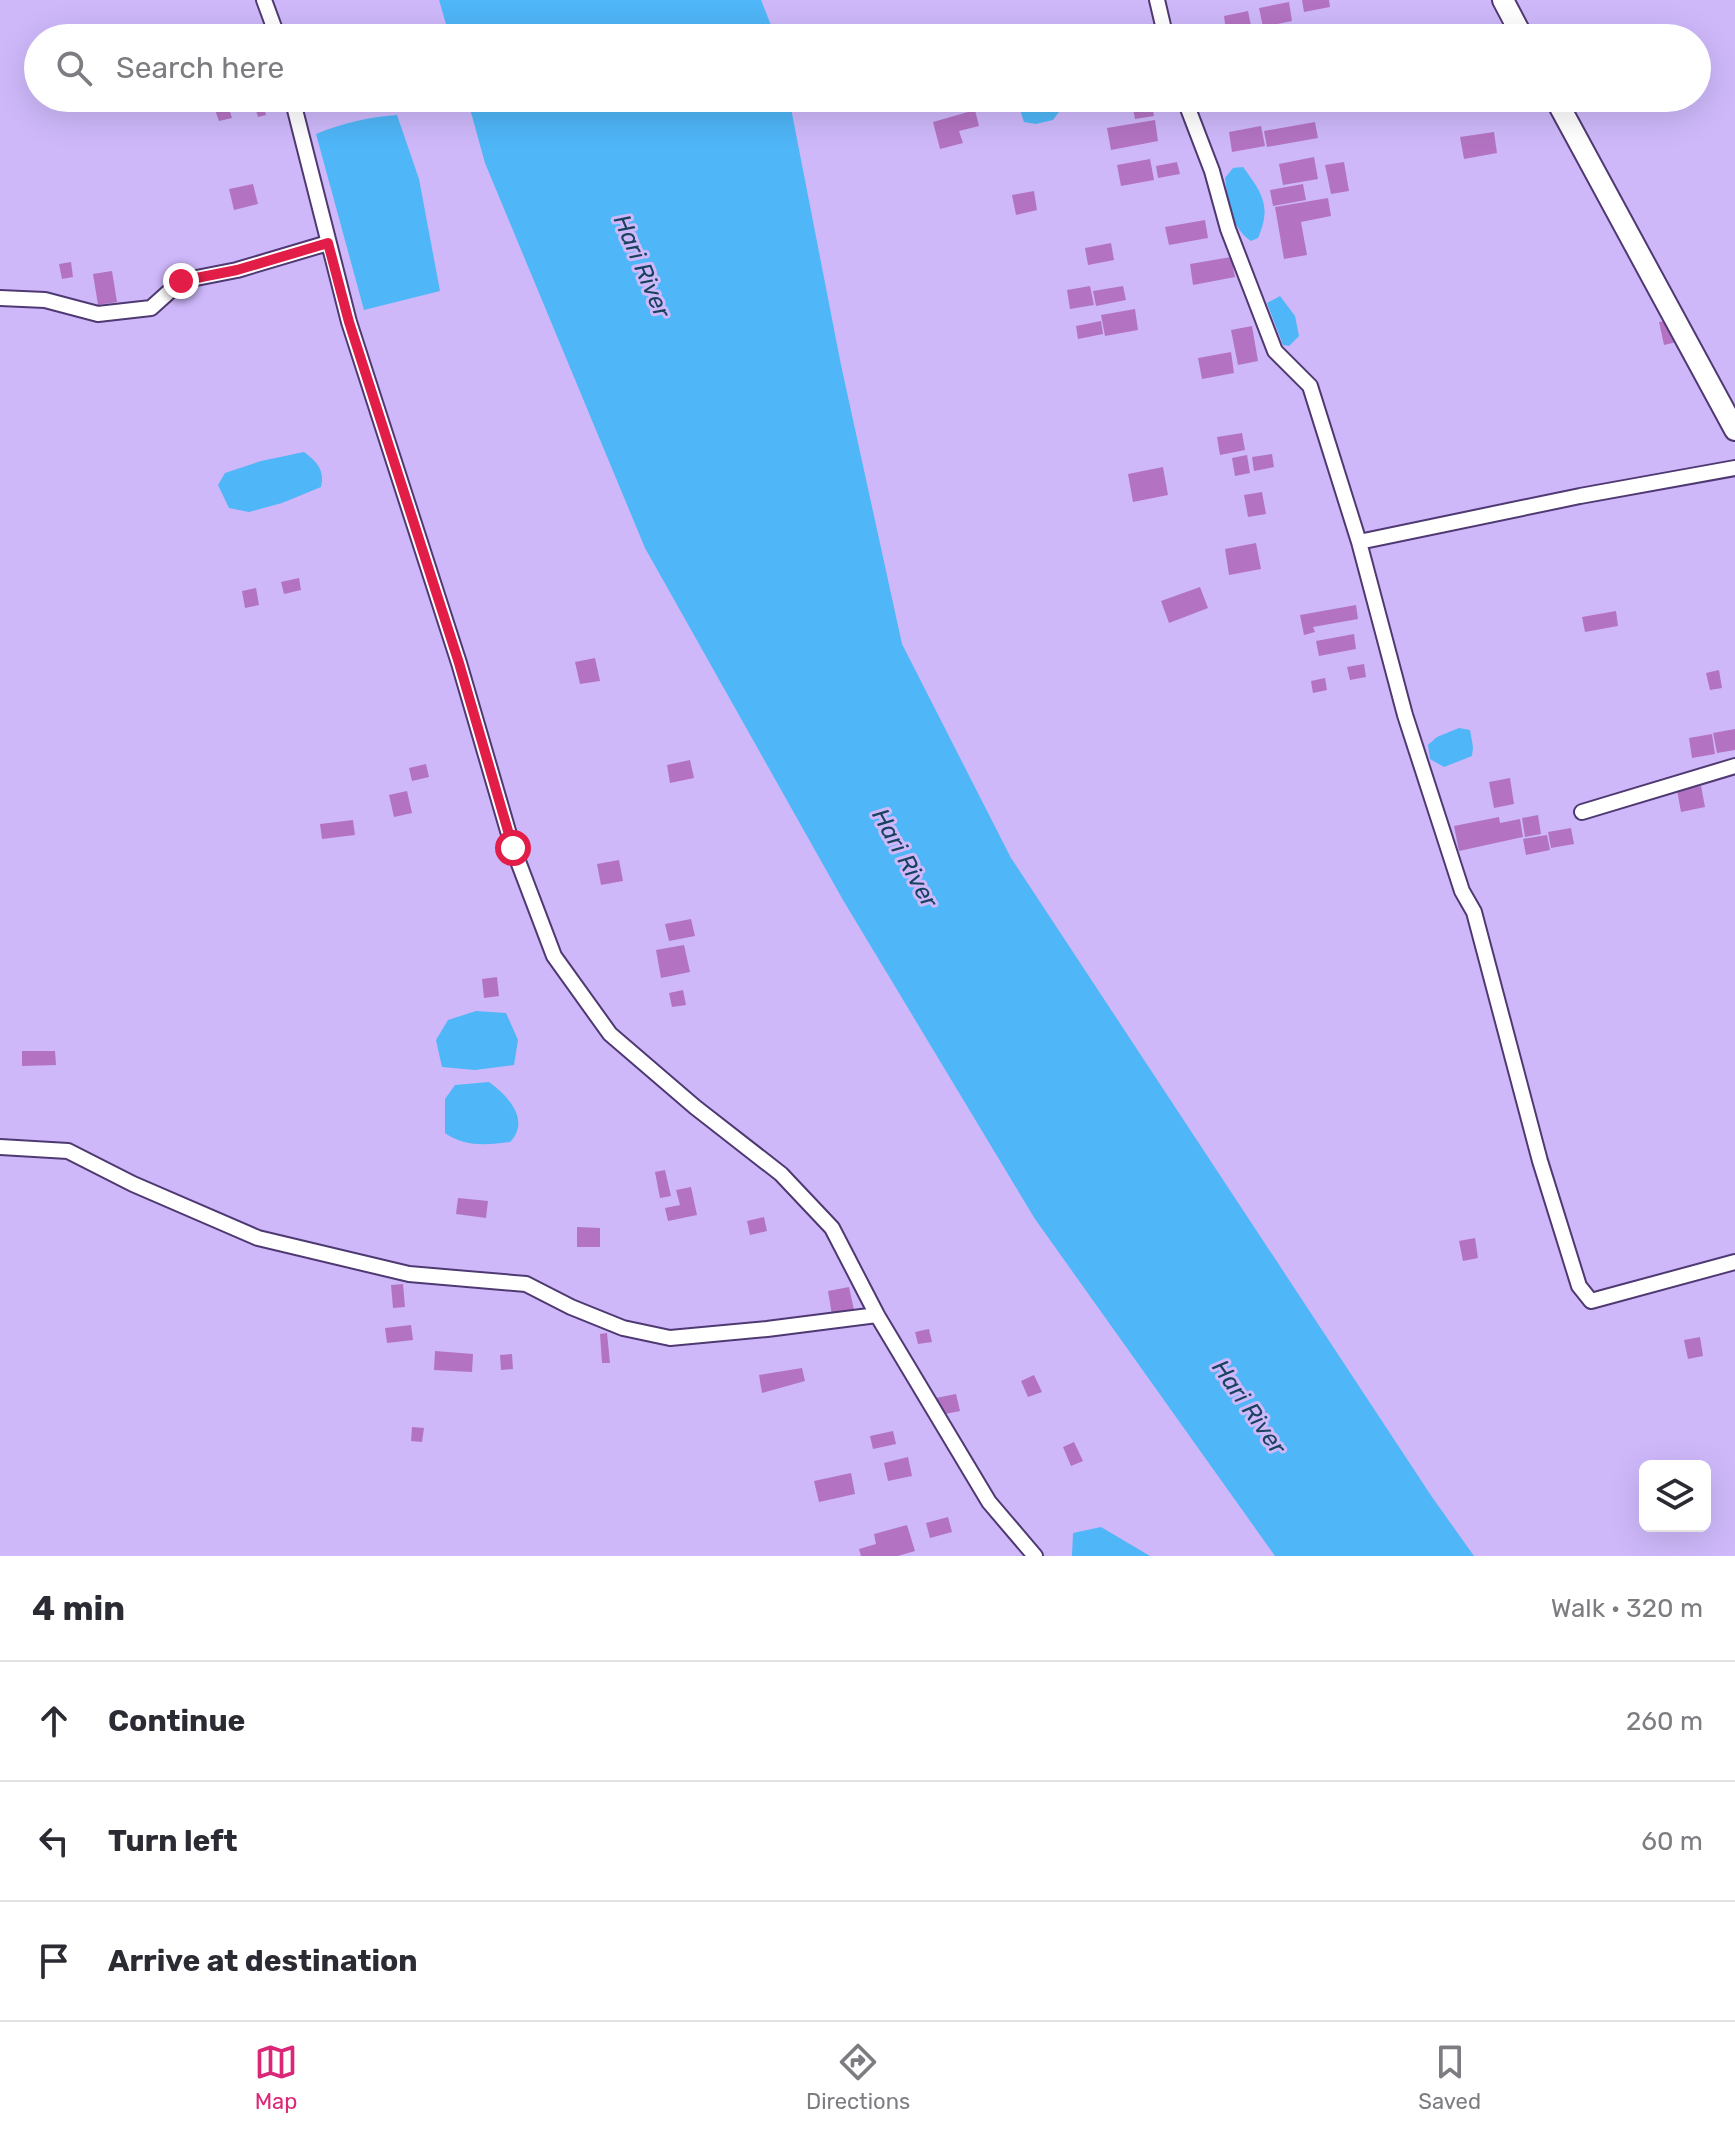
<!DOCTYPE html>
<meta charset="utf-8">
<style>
body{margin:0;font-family:Rubik,sans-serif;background:#f2f2f3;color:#2b2b33}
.controls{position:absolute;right:24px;bottom:24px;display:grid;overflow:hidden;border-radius:12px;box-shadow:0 8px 32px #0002}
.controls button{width:72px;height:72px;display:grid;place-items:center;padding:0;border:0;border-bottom:2px solid #e1e1e2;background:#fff;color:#2b2b33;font:40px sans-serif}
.stop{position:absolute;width:24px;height:24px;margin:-18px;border:6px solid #e11d48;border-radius:50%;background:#fff}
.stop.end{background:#e11d48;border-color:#fff;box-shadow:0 2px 8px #0008}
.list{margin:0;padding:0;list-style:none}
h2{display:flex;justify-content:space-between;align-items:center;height:104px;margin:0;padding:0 32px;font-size:34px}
h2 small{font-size:26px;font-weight:400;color:#7c7c81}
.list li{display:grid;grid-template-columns:52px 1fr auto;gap:24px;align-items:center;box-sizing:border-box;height:120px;padding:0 32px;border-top:2px solid #e1e1e2}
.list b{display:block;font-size:30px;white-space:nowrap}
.list em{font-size:26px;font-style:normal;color:#7c7c81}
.icon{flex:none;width:44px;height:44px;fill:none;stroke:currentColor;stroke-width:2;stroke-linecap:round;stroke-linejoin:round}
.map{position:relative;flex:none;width:1735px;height:1556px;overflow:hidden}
.search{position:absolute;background:#fff;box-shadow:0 8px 32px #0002;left:24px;right:24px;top:24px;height:88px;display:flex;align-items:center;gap:20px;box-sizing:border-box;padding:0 28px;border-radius:44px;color:#7c7c81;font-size:30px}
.sheet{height:464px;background:#fff}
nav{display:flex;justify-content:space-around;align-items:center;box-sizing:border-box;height:112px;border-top:2px solid #e1e1e2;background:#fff;font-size:22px;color:#7c7c81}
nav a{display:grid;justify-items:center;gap:4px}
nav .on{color:#db2777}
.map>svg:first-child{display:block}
.water{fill:#4fb6f7}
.building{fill:#b373c2}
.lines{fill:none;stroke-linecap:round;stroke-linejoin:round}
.street-casing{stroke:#4f3972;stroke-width:18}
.secondary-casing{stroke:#4f3972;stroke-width:24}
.street{stroke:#fff;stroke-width:14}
.secondary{stroke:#fff;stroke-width:20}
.route{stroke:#e11d48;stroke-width:10}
.labels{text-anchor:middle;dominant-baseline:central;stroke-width:6;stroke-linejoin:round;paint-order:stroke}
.water-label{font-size:24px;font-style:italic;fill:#18425d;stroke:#ceb8fa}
</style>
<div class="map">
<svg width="1735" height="1556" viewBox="0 0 1735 1556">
<rect width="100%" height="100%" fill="#ceb8fa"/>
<!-- water -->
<path class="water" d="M439,0H761L776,38H450Z
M467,98H789L841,365L902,644L1011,858L1432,1497L1474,1556H1275L1035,1219L843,900L645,548L485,163Z
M1016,98H1067V101L1053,120L1036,124L1024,122Z
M397,115L419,179L440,291L364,310L316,134C343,123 368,117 397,115Z
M1243,167C1262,193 1272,206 1258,238L1251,241C1230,227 1228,200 1225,178L1233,168Z
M1280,296L1295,316L1299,336L1289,346L1283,345L1267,303Z
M304,452C317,462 325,470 321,487L282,503L249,512L229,508L218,485L225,473L261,461Z
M1459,728L1470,730L1473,747L1472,756L1444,767L1430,759L1428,745L1437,737Z
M476,1011L506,1013L518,1040L514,1065L475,1070L442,1067L436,1040L448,1020Z
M489,1082C508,1096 531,1120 510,1142C487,1145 464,1147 445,1133V1099L455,1085Z
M1101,1527L1150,1556H1072L1073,1533Z"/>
<!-- building -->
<path class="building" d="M1302,0H1329L1330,7L1304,12Z
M1289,2L1292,21L1263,27L1259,8Z
M1248,11L1251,26L1226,31L1224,16Z
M252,98H261L266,115L258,117Z
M1151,100L1154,116L1135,119L1132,104Z
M228,106L232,118L219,121L215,110Z
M975,110L979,126L959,131L963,143L940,149L933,122Z
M1155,120L1158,141L1111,150L1107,128Z
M1315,122L1318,138L1267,147L1264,131Z
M1261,126L1265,146L1232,152L1229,132Z
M1494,132L1497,153L1464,159L1460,137Z
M1314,157L1318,179L1283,185L1279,164Z
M1150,159L1154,180L1121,186L1117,165Z
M1177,162L1180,174L1158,178L1156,166Z
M1344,162L1349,191L1331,194L1325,165Z
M253,184L258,204L234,210L229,189Z
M1303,184L1306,200L1273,206L1270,190Z
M1034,191L1037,210L1016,215L1012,195Z
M1328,198L1331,216L1301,222L1307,255L1284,259L1275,207Z
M1205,220L1208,238L1169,245L1165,227Z
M1111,243L1114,260L1088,265L1085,248Z
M1231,257L1235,277L1193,285L1190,264Z
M71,262L73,277L62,279L59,264Z
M112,271L117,302L98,305L93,274Z
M1090,286L1094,305L1070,309L1067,290Z
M1123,286L1126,300L1096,306L1093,291Z
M1135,309L1138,330L1105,336L1101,315Z
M1675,320L1681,341L1664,345L1659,322Z
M1101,321L1103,334L1078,339L1076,326Z
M1252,326L1258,361L1238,365L1231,330Z
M1231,352L1234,373L1202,379L1198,358Z
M1242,433L1245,450L1220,455L1217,437Z
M1272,454L1274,467L1254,471L1252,457Z
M1247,455L1250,473L1235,476L1232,458Z
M1163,467L1168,495L1133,502L1128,474Z
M1262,492L1266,514L1248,517L1244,495Z
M1256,543L1261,569L1229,575L1225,549Z
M299,578L301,590L284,594L281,582Z
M1200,587L1208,608L1169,623L1161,601Z
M256,588L259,605L245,608L242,591Z
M1356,605L1358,619L1313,627L1315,632L1304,635L1300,615Z
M1616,611L1618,626L1585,632L1582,617Z
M1354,634L1356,649L1319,656L1316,641Z
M595,658L600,681L580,684L575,662Z
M1364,664L1366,677L1350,680L1347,667Z
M1719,670L1722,688L1710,690L1706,673Z
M1325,678L1327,690L1313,693L1311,681Z
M1735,729V750L1717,753L1713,733Z
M1712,734L1715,754L1692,758L1689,738Z
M690,760L694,778L670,783L667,765Z
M426,764L429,777L412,781L409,768Z
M1510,778L1514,804L1494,808L1489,782Z
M1701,786L1705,807L1681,812L1677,790Z
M407,791L412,813L394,817L389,795Z
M1538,815L1541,834L1525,837L1522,818Z
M1499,817L1500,823L1520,819L1523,837L1459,851L1454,826Z
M353,820L355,835L322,839L320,824Z
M1571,828L1574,844L1551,848L1548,832Z
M1547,835L1550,850L1526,855L1523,839Z
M619,860L623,881L601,885L597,864Z
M691,919L695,936L669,941L665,924Z
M684,945L690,972L661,978L656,950Z
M497,977L499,996L484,998L482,979Z
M683,990L686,1005L672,1007L669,993Z
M22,1051H55L56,1065L22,1066Z
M665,1170L671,1196L660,1198L655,1172Z
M691,1187L697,1215L668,1221L665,1208L680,1205L676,1190Z
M458,1198L488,1201L486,1218L456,1214Z
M764,1217L767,1231L750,1235L747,1221Z
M577,1227L600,1228V1247H577Z
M1475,1238L1478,1258L1463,1261L1459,1241Z
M403,1284L405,1307L393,1308L391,1285Z
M849,1287L854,1310L832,1315L828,1291Z
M411,1325L413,1340L387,1343L385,1328Z
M929,1329L932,1342L918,1344L915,1332Z
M607,1333L610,1363H602L600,1334Z
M1700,1337L1703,1356L1688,1359L1684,1340Z
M435,1351L473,1354L472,1372L434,1370Z
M512,1354L513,1369L501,1370L500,1355Z
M802,1368L805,1381L762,1393L759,1375Z
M1034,1375L1042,1392L1028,1397L1021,1381Z
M956,1394L960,1411L940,1415L936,1398Z
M412,1427L424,1428L422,1442L411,1441Z
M893,1431L896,1444L873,1449L870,1436Z
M1074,1442L1083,1461L1071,1466L1063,1447Z
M908,1457L912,1476L888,1481L884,1463Z
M851,1473L855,1494L819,1502L814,1481Z
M948,1517L952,1532L930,1538L926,1523Z
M907,1525L915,1551L898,1556H861L859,1549L876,1544L874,1534Z"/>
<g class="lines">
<defs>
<path id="street" d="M264,0L278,38
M1157,0L1166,38
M292,98L349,322L459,663L513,848L554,956L610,1034L695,1107L781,1174L832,1228L877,1315L989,1502L1035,1556
M1184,98L1212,171L1228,229L1275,351L1310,386L1359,542L1405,715L1462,891L1474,912L1540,1161L1579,1286L1591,1301L1735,1262
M0,298L45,300L98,314L151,308L181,281L237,270L328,243
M1359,542L1580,496L1735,468
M1582,812L1735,766
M0,1147L68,1151L133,1184L258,1238L409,1274L526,1284L571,1307L623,1328L670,1338L767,1329L877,1315"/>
<path id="secondary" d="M1503,0L1523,38
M1555,98L1735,430"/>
</defs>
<!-- street casing -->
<use href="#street" class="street-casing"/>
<!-- secondary casing -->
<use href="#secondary" class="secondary-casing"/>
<!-- street -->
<use href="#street" class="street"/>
<!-- secondary -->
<use href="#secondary" class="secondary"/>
</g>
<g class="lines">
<!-- route -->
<path class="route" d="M181,281L237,270L328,243L349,322L459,663L513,848"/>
</g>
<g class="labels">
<!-- water labels -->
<g class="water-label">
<text transform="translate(642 266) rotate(67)">Hari River</text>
<text transform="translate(905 858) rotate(61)">Hari River</text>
<text transform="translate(1249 1407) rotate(55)">Hari River</text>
</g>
</g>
</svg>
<div class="controls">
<button><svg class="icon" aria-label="layers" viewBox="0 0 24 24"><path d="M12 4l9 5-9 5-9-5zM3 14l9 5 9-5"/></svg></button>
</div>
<div class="stop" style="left:513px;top:848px"></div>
<div class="stop end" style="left:181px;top:281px"></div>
<div class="search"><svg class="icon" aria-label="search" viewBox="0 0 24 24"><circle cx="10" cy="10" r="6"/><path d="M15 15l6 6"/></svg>Search here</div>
</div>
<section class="sheet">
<h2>4 min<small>Walk · 320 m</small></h2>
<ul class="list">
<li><svg class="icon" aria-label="ahead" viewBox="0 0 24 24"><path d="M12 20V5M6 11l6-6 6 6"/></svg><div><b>Continue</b></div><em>260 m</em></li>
<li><svg class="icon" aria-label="left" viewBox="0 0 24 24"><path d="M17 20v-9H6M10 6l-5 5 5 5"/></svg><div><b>Turn left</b></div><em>60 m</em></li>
<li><svg class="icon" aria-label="arrive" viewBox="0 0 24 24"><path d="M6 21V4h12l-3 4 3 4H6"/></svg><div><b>Arrive at destination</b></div></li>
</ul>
</section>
<nav>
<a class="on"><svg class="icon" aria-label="map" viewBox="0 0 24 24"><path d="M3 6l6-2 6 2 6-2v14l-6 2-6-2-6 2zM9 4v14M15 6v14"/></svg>Map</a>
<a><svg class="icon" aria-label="directions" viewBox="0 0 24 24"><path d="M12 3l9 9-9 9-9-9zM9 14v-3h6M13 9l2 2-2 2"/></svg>Directions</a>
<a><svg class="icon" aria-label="saved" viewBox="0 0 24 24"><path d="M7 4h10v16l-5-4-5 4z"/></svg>Saved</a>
</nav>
